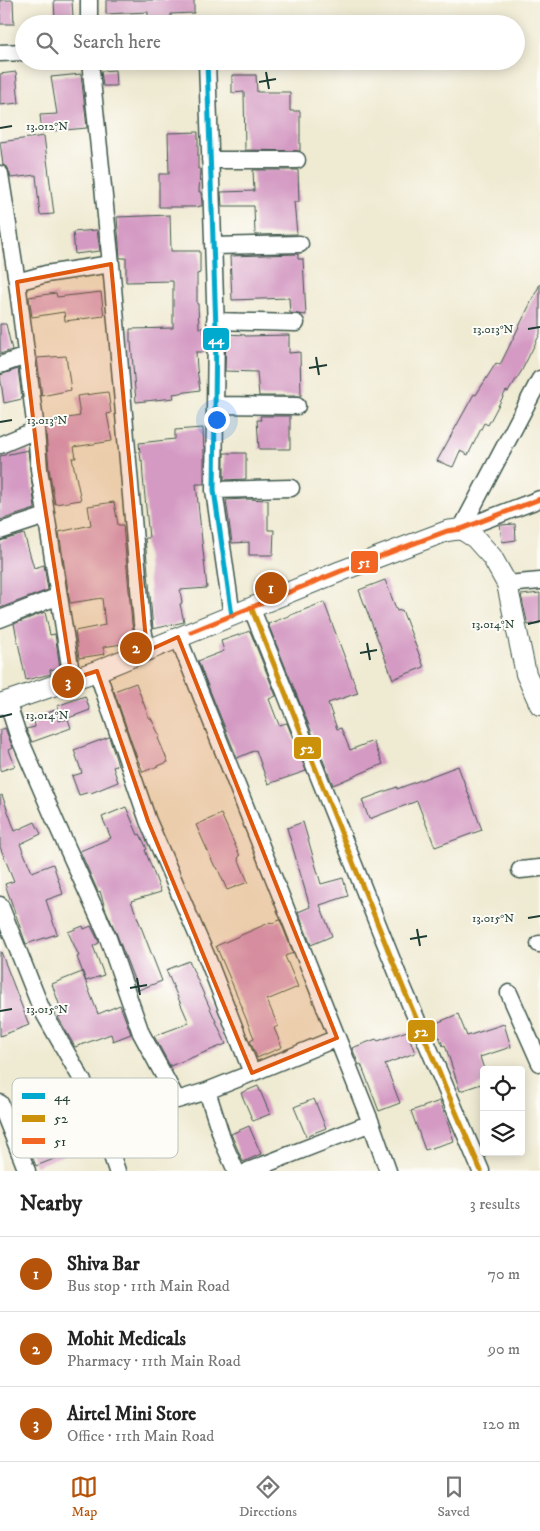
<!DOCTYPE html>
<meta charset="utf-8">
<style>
body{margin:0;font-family:"IM FELL DW Pica",serif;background:#f6f6f6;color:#222}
.controls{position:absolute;right:15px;bottom:15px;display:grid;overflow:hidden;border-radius:5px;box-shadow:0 2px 12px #0003}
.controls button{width:45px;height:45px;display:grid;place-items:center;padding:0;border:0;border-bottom:1px solid #e0e0e0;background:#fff;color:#222;font:25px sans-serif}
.you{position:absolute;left:216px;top:419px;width:18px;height:18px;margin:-12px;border:4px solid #fff;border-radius:50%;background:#1a73e8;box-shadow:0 0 0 8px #1a73e833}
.badge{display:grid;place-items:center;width:32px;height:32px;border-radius:50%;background:#b45309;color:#fff;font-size:16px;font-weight:700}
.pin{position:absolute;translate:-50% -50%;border:2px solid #fff;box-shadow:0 1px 5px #0006}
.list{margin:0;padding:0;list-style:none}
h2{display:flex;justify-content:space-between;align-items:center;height:65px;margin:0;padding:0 20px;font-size:21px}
h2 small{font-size:16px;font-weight:400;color:#767676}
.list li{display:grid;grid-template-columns:32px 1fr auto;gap:15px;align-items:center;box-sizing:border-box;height:75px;padding:0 20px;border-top:1px solid #e0e0e0}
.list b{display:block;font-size:19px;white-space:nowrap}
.list p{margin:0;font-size:16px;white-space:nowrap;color:#767676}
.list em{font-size:16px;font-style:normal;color:#767676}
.icon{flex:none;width:28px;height:28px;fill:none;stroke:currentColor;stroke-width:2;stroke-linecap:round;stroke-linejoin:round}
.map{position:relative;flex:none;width:540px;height:1171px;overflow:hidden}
.search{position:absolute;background:#fff;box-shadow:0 2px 12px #0003;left:15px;right:15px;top:15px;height:55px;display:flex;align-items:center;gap:12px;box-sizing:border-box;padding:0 18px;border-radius:28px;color:#767676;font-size:19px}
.sheet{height:290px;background:#fff}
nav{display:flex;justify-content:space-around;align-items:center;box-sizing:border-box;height:70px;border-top:1px solid #e0e0e0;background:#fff;font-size:14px;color:#767676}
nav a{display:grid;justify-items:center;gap:2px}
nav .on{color:#b45309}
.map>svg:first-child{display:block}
.building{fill:#d49ac3}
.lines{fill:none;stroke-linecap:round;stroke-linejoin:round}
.minor-casing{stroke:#3e574c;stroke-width:19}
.tertiary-casing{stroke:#3e574c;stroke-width:22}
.minor{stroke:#fff;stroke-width:16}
.tertiary{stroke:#fff;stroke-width:20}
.bus-1-casing{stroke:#fdfcf7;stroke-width:9}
.bus-2-casing{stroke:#fdfcf7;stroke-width:9}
.bus-3-casing{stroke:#fdfcf7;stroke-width:9}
.bus-1{stroke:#00a9ce;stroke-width:5}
.bus-2{stroke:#cc910a;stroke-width:5}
.bus-3{stroke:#f26522;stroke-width:5}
.marked{fill:#de580e;fill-opacity:0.2;stroke:#de580e;stroke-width:4;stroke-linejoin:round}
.ticks{fill:none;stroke:#1f3d34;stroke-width:2}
.key{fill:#fdfcf7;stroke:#bac3bc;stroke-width:1}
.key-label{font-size:14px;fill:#1f3d34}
.ticks-label{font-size:12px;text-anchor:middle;fill:#1f3d34;stroke:#fdfcf7;stroke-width:4;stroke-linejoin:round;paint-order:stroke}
.line-badge{stroke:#fdfcf7;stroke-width:2}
.badge-label{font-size:14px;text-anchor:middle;font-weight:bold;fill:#fff}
</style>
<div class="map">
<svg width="540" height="1171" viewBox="0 0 540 1171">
<rect width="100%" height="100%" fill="#fdfcf7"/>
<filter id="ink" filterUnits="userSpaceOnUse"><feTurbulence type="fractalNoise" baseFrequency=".02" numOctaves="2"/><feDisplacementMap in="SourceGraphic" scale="10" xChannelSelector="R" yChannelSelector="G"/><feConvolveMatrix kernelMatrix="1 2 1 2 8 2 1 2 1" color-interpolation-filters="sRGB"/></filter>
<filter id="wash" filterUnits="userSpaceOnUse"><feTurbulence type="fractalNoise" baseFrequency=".0096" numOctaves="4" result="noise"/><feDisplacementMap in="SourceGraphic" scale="20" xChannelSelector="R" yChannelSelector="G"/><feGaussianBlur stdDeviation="1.12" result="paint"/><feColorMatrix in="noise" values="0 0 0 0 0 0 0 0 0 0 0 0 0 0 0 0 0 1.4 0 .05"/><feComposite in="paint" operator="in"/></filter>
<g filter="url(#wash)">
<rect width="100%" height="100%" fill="#efead2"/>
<g id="blocks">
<!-- building -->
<path class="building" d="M0,0H13L14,24H0Z
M54,0H72L73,18L55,19Z
M106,0H194V13L171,14V24H148V12L106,14Z
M115,70L116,86H103L101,71Z
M16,72L19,103L0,105V74Z
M81,74L87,128L42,132L40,115L57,114L51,77Z
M232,75H256L257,92H290V111H300V151L245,150L244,92L232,93Z
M198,132V169H200L199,192H201L202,206H199V207H159V174H169L168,133Z
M44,136L54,214L40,215L36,175L11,178L8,168L3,165L0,142Z
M253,170H298L299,202H294L297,234L255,235L254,206H222L221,192L254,191Z
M170,215L171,251H200V273L197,274V304H198L199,328H203L204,334H206V352H196L197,369L200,390L173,394L174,398L136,402L131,342H130V329L173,328V281L126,282V258H120L117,217Z
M97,230L100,251L75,254L73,232Z
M298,254V259H303L306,315L290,313L289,298L232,300L230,256Z
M540,284V334L521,372L508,392L506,391L488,425L484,423L468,455L460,451L453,467L437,461L474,394L476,395L496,363L500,365Z
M101,292L104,316L65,321L64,312L32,317L29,297L56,293L57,297Z
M0,324H6L12,350L0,354Z
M226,334L245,335V336L289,335V353L300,352L301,396H259L257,372L225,371Z
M66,356L71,390L42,396L37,358Z
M18,369L22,399L4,403L0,375Z
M108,392L111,413L107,414L112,441L74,447L76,458H72L81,500L55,504L49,468L45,422L80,416L77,396Z
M260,416H290V449H259L257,420H261Z
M203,428L204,453V484H196L207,588L180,590L182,603L180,604L184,622L153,629L145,538H149L143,477L142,460L141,461L139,443L175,439V430Z
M28,450L35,509L0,520V456Z
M224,453H246V479L224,480Z
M247,499L268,500V530H274L273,555H249V542L232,543L226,500Z
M114,502L118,525H123L132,624L135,642L103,647L105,654L79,658L75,631L105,625L102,598L70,603L59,532L91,525L88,506Z
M515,524L516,540L502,542L500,525Z
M24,534L34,568L44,565L48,590L0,608V541Z
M385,580L397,611L402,610L424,667L393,679L359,590Z
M540,593V623L528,625L521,595Z
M324,602L358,693L328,703L337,729L341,728L350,750L373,741L383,764L333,785L268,624Z
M45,612L50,635L55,634L60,668L50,670L51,674L26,680L14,624Z
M250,631L276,696L269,699L279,725L287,723L306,771L268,784L256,750L237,758L198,661L224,651L221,641Z
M136,683L149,718H151L160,737L158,738L168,762L143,772L137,758L114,691Z
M85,696L90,710L63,720L68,719L71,728L32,742L26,729L35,727L34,718L55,710L59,721L62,720L57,706Z
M5,728L13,748L9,750L15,766L0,771V730Z
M109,737L118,765L113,767L118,782L91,793L90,792L79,795L72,776L82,773L74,750Z
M458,766L482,830L435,847L417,801L369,819L362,800L397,787V789Z
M2,795L15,831L35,822L41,834L20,844L32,872L53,864L63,894L46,900L57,934L26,944L5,884L14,881L0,847V796Z
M126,807L138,835L140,834L147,849L145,850L161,892L131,901L162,981L138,990L117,935L105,908L100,891L98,892L80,851L111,838L102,817Z
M221,814L240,856L238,858L248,882L227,890L217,867H215L196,825Z
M303,822L321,884L343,878L348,896L320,905L332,936L311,945L298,912L310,907L287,828Z
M280,920L293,953L285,956L298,987L267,1000L278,1026L274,1028L282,1047L257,1058L250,1040L254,1038L242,1009H243L216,946L271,922L272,923Z
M83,926L84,929L91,926L99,942V943L93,946L104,975L86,981L77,957L79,956L68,932Z
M0,952H1L29,1025L0,1036Z
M189,961L226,1044L170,1066L154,1036L189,1023L166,970Z
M82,972L98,1014L120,1005L131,1034L113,1041L111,1034L75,1047L58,1017L63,1015L52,984Z
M458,1014L467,1036L504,1024L511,1047L480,1057L484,1069V1083L460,1091L445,1045L443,1046L434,1024Z
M407,1031L415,1053L385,1064L400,1103L379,1111L361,1064L359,1065L352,1048L376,1039L378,1041Z
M258,1086L270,1114L253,1121L241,1093Z
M314,1099L326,1128L306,1136L294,1107Z
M440,1101L454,1141L425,1150L411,1111Z
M249,1126L261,1154L243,1162L231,1134Z
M56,1135L64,1155L36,1166L28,1146Z"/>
</g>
</g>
<g filter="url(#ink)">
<use href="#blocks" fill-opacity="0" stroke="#3e574c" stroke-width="1"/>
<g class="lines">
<defs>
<path id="minor" d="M89,24V0
M0,53L24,52
M90,61L111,264L142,623L147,651
M207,61L216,329L214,490L232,616
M210,160H297
M0,174L17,282L36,430L39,469L72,679
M213,246L300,244
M17,282L46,274L111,264
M215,321L296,323
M0,365L26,356
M215,405L297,406
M0,445L36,430
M214,490L291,488
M461,529L540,379
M461,529L540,499
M0,531L46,516
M507,584L540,581
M251,607L402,985L481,1171
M0,619L59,596
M178,637L371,1123L388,1171
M7,701L18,735L57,825L108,938L141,1033L177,1100L207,1091L252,1073L206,955L148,821L97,671
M520,870L540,868
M0,905L41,1008L93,1099L117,1171
M539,944H540
M509,993L540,1063
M252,1073L337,1038
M207,1091L224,1144L236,1171
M0,1103L27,1171
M248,1171L371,1123"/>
<path id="tertiary" d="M0,704L97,671L341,571L447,531L461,529L475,538L492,557L507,584L526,674L540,705"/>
</defs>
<!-- minor casing -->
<use href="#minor" class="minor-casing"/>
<!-- tertiary casing -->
<use href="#tertiary" class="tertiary-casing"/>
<!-- minor -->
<use href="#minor" class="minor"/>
<!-- tertiary -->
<use href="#tertiary" class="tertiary"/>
<defs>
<path id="bus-1" d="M207,61L216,329L214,490L232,616"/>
<path id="bus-2" d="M251,607L402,985L481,1171"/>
<path id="bus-3" d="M191,632L341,571L447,531L461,529L540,499"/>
</defs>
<!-- bus-1 casing -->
<use href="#bus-1" class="bus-1-casing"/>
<!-- bus-2 casing -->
<use href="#bus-2" class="bus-2-casing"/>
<!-- bus-3 casing -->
<use href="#bus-3" class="bus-3-casing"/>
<!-- bus-1 -->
<use href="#bus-1" class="bus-1"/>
<!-- bus-2 -->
<use href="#bus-2" class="bus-2"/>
<!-- bus-3 -->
<use href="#bus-3" class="bus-3"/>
</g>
</g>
<!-- marked area -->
<path class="marked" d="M111,264L147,651L178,637L337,1038L252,1073L148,821L97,671L72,679L39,469L17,282Z"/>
<!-- ticks -->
<path class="ticks" d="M266,72L269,89M259,82L276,79M0,128L12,126M528,329L540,327M316,357L319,375M309,368L327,365M0,422L12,420M528,624L540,621M367,643L370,660M360,653L377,650M0,717L12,714M528,918L540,916M417,929L420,946M410,939L427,936M137,978L140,995M130,988L147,985M0,1011L12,1009"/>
<!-- legend -->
<rect x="12" y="1078" width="166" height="80" rx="8" class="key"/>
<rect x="22" y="1093" width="23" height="6" fill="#00a9ce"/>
<rect x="22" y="1115" width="23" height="7" fill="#cc910a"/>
<rect x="22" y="1138" width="23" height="6" fill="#f26522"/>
<g class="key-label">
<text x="54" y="1101">44</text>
<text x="54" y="1123">52</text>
<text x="54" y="1146">51</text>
</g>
<g class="ticks-label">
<text x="47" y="130">13.012°N</text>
<text x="493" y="333">13.013°N</text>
<text x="47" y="424">13.013°N</text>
<text x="493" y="628">13.014°N</text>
<text x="47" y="719">13.014°N</text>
<text x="493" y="922">13.015°N</text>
<text x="47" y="1013">13.015°N</text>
</g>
<g class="line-badge">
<rect x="202" y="327" width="28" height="24" rx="5" fill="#00a9ce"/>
<rect x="350" y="550" width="29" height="24" rx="5" fill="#f26522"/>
<rect x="293" y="736" width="29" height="24" rx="5" fill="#cc910a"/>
<rect x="407" y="1019" width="29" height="24" rx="5" fill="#cc910a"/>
</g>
<g class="badge-label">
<text x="216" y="344">44</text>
<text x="364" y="567">51</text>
<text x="307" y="753">52</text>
<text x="421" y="1036">52</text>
</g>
</svg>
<div class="controls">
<button><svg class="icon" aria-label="locate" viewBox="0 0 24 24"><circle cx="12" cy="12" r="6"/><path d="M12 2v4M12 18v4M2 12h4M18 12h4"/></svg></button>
<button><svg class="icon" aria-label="layers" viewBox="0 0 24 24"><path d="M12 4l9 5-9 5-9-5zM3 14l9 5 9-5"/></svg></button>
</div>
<div class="you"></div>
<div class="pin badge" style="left:271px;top:588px">1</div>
<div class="pin badge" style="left:136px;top:648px">2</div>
<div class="pin badge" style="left:68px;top:682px">3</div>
<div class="search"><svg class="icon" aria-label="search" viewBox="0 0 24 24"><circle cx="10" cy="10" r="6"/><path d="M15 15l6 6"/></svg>Search here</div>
</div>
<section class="sheet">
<h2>Nearby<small>3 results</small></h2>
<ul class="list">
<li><span class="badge">1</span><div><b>Shiva Bar</b><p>Bus stop · 11th Main Road</p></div><em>70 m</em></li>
<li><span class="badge">2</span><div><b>Mohit Medicals</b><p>Pharmacy · 11th Main Road</p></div><em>90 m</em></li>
<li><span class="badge">3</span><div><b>Airtel Mini Store</b><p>Office · 11th Main Road</p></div><em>120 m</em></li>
</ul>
</section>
<nav>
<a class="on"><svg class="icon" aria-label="map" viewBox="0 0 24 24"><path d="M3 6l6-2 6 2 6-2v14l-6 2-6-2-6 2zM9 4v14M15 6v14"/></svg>Map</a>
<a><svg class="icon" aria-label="directions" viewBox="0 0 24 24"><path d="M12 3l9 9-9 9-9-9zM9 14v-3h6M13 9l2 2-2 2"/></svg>Directions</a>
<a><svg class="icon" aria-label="saved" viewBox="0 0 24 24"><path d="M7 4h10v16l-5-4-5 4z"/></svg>Saved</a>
</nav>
